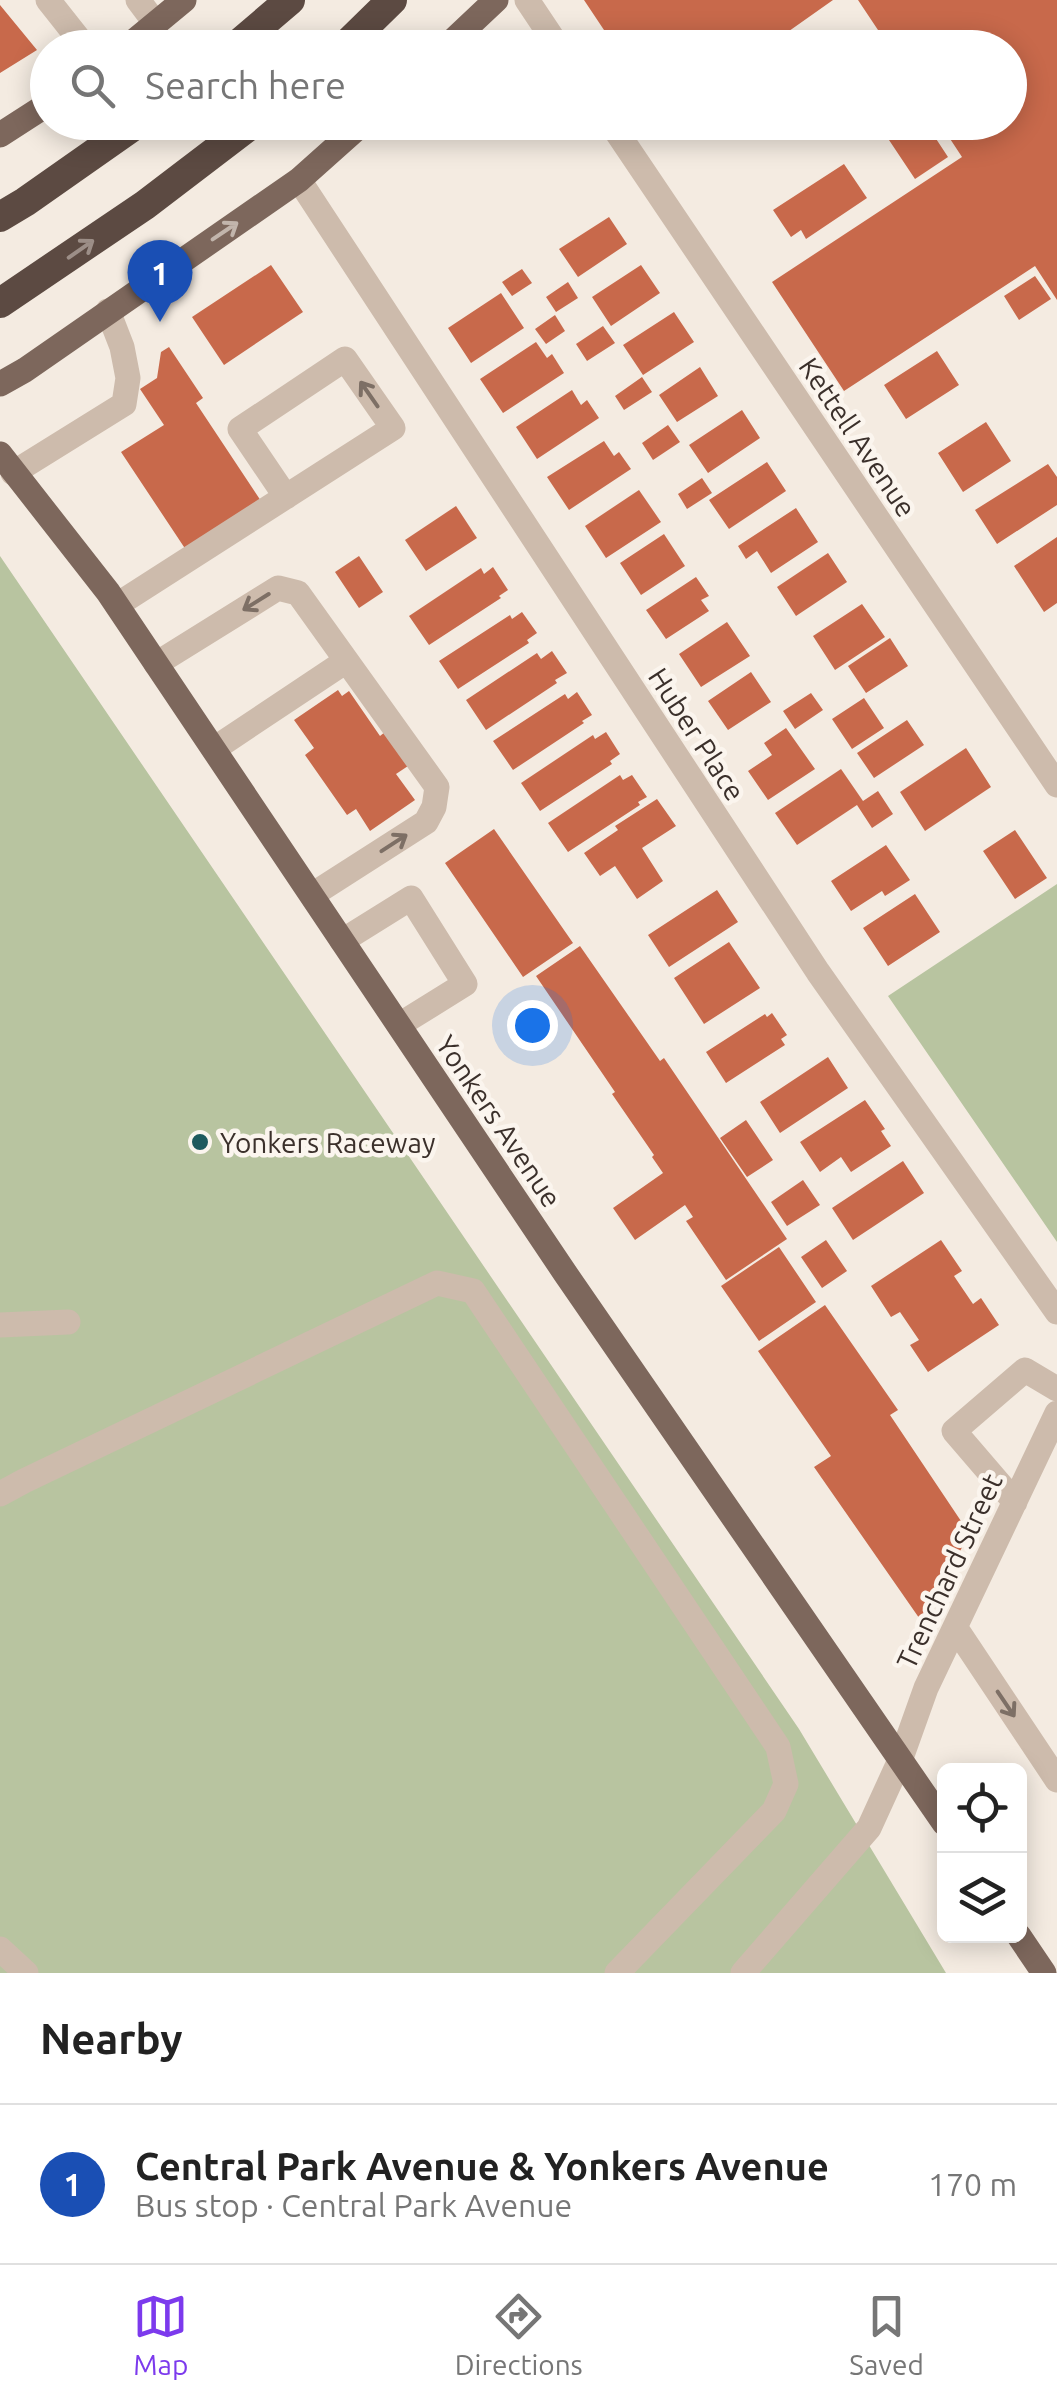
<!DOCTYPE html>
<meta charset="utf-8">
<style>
body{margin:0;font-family:Ubuntu,sans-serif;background:#f2f2f2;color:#222}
.controls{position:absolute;right:30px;bottom:30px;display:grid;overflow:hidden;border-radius:15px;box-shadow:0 5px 25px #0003}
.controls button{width:90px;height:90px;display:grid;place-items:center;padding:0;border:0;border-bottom:2px solid #e0e0e0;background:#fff;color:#222;font:50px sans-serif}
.you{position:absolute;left:532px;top:1025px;width:35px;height:35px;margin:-25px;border:8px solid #fff;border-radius:50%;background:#1a73e8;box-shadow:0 0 0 15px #1a73e833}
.badge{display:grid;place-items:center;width:65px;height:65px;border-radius:50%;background:#7c3aed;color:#fff;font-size:32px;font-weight:700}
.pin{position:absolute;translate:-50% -82px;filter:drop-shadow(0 2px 5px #0008)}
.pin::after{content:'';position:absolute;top:52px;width:35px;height:30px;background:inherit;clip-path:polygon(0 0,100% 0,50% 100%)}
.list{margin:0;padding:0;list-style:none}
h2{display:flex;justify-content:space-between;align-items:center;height:130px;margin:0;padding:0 40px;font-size:42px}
h2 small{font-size:32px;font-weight:400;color:#767676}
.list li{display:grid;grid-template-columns:65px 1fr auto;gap:30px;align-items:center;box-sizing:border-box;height:160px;padding:0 40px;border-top:2px solid #e0e0e0}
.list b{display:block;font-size:38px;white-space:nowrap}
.list p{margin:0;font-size:32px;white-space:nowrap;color:#767676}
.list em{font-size:32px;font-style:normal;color:#767676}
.icon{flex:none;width:55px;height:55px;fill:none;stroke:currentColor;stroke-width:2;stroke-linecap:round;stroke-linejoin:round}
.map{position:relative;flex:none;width:1057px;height:1973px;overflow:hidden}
.search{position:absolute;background:#fff;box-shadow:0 5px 25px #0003;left:30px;right:30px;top:30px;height:110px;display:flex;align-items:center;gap:25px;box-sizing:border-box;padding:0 35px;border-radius:55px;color:#767676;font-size:38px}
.sheet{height:290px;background:#fff}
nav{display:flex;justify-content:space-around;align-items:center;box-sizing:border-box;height:140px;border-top:2px solid #e0e0e0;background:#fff;font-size:28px;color:#767676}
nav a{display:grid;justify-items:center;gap:5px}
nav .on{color:#7c3aed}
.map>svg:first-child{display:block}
.green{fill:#b8c4a0}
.building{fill:#c8694b}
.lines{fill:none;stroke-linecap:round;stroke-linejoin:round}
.minor{stroke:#cdbbac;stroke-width:25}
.major{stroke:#7d675c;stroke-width:25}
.highway{stroke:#5c4a42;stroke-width:30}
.oneway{stroke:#c2b5ac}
.oneway2{stroke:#9c8e87}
.oneway3{stroke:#7d6f65}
.poi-dot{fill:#1f5a5e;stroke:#fbf5ee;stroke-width:4}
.labels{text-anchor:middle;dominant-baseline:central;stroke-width:9;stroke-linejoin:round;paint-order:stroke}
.street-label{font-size:28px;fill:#3b302b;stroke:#fbf5ee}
.poi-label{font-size:28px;fill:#3b302b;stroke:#fbf5ee;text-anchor:start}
</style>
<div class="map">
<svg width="1057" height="1973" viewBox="0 0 1057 1973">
<rect width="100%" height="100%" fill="#f4ebe1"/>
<!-- green -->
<path class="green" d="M0,556L799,1729L946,1973H0Z
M1057,884V1242L888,996Z"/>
<!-- building -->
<path class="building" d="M584,0H833L765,48H616Z
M858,0H1057V300L1035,266L844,391L772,282L962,157L939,122H1010V48H890Z
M0,5L37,50L0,73Z
M909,122H925L948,157L915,179L887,137Z
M844,164L867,198L806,239L801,230L791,237L773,210Z
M609,217L627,244L578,277L559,249Z
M271,265L303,312L224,365L192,317Z
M641,265L660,293L611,326L592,297Z
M522,269L532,283L512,296L502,282Z
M1035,276L1051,299L1019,320L1004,296Z
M568,282L578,298L556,312L546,297Z
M501,293L524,328L471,363L448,328Z
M674,312L694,342L643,375L623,345Z
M555,315L565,331L546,344L535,329Z
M603,326L615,343L587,361L576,344Z
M536,342L547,358L552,354L564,373L503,413L480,379Z
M169,347L203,398L196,403L261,501L186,550L121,452L164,425L140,389L157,378L161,352Z
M937,351L959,385L906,419L884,385Z
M700,367L718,396L677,422L659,395Z
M642,377L652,392L624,410L615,396Z
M572,390L581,405L587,400L599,418L537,459L516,427Z
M742,410L760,438L708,473L689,445Z
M986,422L1011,461L963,492L938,453Z
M668,425L680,442L653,460L642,443Z
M604,441L614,456L619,452L631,469L569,510L547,477Z
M767,462L786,491L729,529L709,500Z
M1048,464L1057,477V505L997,544L975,510Z
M702,478L712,493L687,509L678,494Z
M639,490L661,522L606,558L585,526Z
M456,506L477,538L426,571L405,540Z
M796,508L818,542L771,573L757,551L746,559L738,546Z
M664,534L685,566L641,595L620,563Z
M1057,537V603L1044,612L1014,566Z
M828,553L847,582L796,616L777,587Z
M359,556L383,592L359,608L335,572Z
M493,567L508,590L499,596L501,598L429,645L409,616L481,568L484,574Z
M696,577L709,596L701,600L709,611L666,639L646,610Z
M862,604L885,637L835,670L813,636Z
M522,612L537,633L527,640L529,643L458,689L439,661L510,615L512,619Z
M727,622L750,656L701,687L679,654Z
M890,638L908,666L866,693L848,666Z
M552,651L567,673L555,680L557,683L486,730L466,700L537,653L541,659Z
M751,672L771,702L728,730L708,701Z
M338,690L342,696L349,691L380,736L385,732L408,766L396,774L415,800L370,831L356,809L347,815L305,755L314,748L294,720Z
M577,692L592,715L582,721L584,723L513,770L493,741L565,694L568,699Z
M811,693L823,710L795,729L783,711Z
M864,698L884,728L852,749L832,719Z
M907,720L924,745L874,778L857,753Z
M786,728L815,769L768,800L748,771L772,755L764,743Z
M606,732L620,754L610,761L612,764L540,811L521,783L593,735L595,739Z
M966,748L991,787L925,831L900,792Z
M841,769L863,801L878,791L893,814L872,828L857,805L797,845L775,813Z
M620,775L623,780L632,775L647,797L638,802L640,805L568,852L548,823Z
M657,799L676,826L642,848L663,881L637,899L615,866L600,876L584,853L618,830L615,826Z
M494,829L573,943L523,977L445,863Z
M1015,830L1047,878L1015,899L983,851Z
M886,845L910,880L885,896L882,891L851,911L831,881Z
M717,890L738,922L669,967L648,935Z
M915,894L940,932L888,966L863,928Z
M729,942L760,988L704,1024L674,978Z
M580,946L660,1061L664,1058L787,1239L726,1280L686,1221L693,1217L685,1205L635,1240L613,1208L663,1173L652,1157L654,1155L612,1094L615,1092L536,976Z
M772,1013L787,1035L781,1039L785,1045L726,1083L706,1052L765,1014L767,1017Z
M828,1057L848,1088L780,1133L760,1102Z
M865,1100L885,1129L881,1131L891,1146L851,1172L841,1157L820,1172L800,1142Z
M746,1120L773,1160L747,1177L720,1138Z
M903,1161L924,1193L853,1240L832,1208Z
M803,1180L820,1205L787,1226L771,1202Z
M826,1240L847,1271L822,1288L801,1257Z
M941,1240L962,1271L954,1276L973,1304L981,1298L999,1325L928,1372L910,1345L919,1340L900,1312L891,1317L871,1286Z
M779,1247L816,1302L759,1341L721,1286Z
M825,1305L898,1410L890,1415L969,1533L924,1625L814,1467L831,1456L758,1351Z"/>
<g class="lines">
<!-- minor -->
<path class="minor" d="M48,0L86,48
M138,0L156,24
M527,0L559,48
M610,122L1057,785
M299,180L818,972L1057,1312
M13,473L124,404L128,378L122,347L108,311
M117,605L393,428L345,359L240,429L286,497
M156,664L278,588L298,593L437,787L434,807L426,822L312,895
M214,749L346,661
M342,941L411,898L465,984L399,1025
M0,1325L68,1322
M0,1494L24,1481L437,1283L473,1291L778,1747L786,1784L774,1811L617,1973
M1015,1502L954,1431L1025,1370L1057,1389
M955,1627L1057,1780
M0,1949L26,1973
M743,1973L869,1828L901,1758L926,1688L1057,1413"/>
<!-- major -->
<path class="major" d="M126,48L184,0
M445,48L496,0
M0,135L48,104
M0,384L25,370L299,180L364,122
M0,454L108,592L565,1273L944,1823
M1019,1936L1044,1973"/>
<!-- highway -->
<path class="highway" d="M234,48L290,0
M343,48L392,0
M0,217L25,202L139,122
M0,303L145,205L254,122"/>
</g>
<!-- one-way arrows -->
<defs><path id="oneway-shaft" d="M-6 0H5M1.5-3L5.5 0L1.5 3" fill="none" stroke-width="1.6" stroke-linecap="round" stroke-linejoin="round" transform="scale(2.5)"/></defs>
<use class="oneway" href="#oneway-shaft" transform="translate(225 231) rotate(-34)"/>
<use class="oneway2" href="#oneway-shaft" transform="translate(81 249) rotate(-35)"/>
<g class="oneway3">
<use href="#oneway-shaft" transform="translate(369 394) rotate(-125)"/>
<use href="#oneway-shaft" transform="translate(256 602) rotate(148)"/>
<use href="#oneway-shaft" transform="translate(394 843) rotate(-33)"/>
<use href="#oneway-shaft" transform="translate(1006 1704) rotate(56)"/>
</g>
<!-- markers -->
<circle class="poi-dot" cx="200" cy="1142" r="10"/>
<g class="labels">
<!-- street labels -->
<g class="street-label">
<text transform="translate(858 437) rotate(56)">Kettell Avenue</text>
<text transform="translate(697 734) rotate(57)">Huber Place</text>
<text transform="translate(499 1121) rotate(56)">Yonkers Avenue</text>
<text transform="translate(949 1571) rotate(-65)">Trenchard Street</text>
</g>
<!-- poi labels -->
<g class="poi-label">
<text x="220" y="1142">Yonkers Raceway</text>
</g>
</g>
</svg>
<div class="controls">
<button><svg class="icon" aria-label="locate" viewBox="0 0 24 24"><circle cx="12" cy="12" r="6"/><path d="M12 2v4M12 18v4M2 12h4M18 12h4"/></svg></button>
<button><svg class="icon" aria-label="layers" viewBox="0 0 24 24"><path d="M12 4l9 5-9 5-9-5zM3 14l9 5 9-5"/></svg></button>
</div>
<div class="you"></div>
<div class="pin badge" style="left:160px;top:322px;background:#1a4fb4">1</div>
<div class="search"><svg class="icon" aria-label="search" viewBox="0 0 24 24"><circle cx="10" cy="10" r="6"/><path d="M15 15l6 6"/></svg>Search here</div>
</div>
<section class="sheet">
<h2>Nearby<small></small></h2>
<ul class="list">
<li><span class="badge" style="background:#1a4fb4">1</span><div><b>Central Park Avenue &amp; Yonkers Avenue</b><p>Bus stop · Central Park Avenue</p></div><em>170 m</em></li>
</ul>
</section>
<nav>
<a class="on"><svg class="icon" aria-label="map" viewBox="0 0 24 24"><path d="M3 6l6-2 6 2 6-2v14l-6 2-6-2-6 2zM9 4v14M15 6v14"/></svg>Map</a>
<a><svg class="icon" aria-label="directions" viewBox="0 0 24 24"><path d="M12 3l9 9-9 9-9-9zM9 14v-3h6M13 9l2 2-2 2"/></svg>Directions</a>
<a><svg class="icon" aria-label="saved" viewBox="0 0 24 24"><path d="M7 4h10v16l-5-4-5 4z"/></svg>Saved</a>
</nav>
